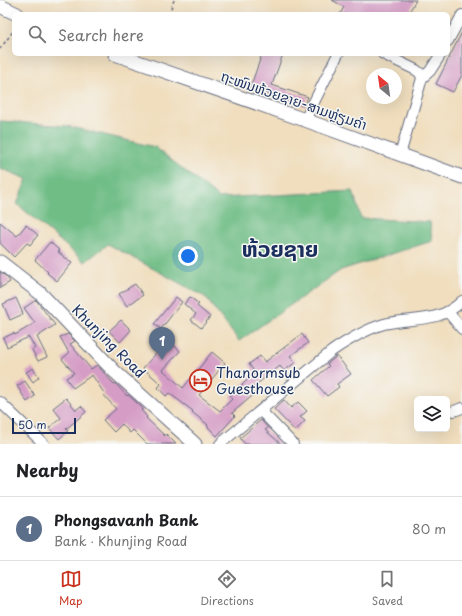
<!DOCTYPE html>
<meta charset="utf-8">
<style>
body{margin:0;font-family:"Playpen Sans","Noto Sans Lao",sans-serif;background:#f6f6f6;color:#202124}
.controls{position:absolute;right:12px;bottom:12px;display:grid;overflow:hidden;border-radius:6px;box-shadow:0 4px 16px #0002}
.controls button{width:36px;height:36px;display:grid;place-items:center;padding:0;border:0;border-bottom:1px solid #e0e0e0;background:#fff;color:#202124;font:20px sans-serif}
.compass{position:absolute;left:366px;top:68px;width:36px;height:36px;border-radius:50%;background:#fff;box-shadow:0 4px 16px #0002;rotate:331deg}
.scale{position:absolute;left:12px;bottom:10px;width:64px;box-sizing:border-box;padding-left:4px;border:2px solid #1b2f5e;border-top:0;font-size:11px;line-height:14px;white-space:nowrap;color:#1b2f5e;-webkit-text-stroke:3px #f6f6f2;paint-order:stroke}
.you{position:absolute;left:188px;top:256px;width:14px;height:14px;margin:-10px;border:3px solid #fff;border-radius:50%;background:#1a73e8;box-shadow:0 0 0 6px #1a73e833}
.badge{display:grid;place-items:center;width:26px;height:26px;border-radius:50%;background:#c8321e;color:#fff;font-size:13px;font-weight:700}
.pin{position:absolute;translate:-50% -33px;filter:drop-shadow(0 1px 2px #0008)}
.pin::after{content:'';position:absolute;top:21px;width:14px;height:12px;background:inherit;clip-path:polygon(0 0,100% 0,50% 100%)}
.list{margin:0;padding:0;list-style:none}
h2{display:flex;justify-content:space-between;align-items:center;height:52px;margin:0;padding:0 16px;font-size:17px}
h2 small{font-size:13px;font-weight:400;color:#757577}
.list li{display:grid;grid-template-columns:26px 1fr auto;gap:12px;align-items:center;box-sizing:border-box;height:64px;padding:0 16px;border-top:1px solid #e0e0e0}
.list b{display:block;font-size:15px;white-space:nowrap}
.list p{margin:0;font-size:13px;white-space:nowrap;color:#757577}
.list em{font-size:13px;font-style:normal;color:#757577}
.icon{flex:none;width:22px;height:22px;fill:none;stroke:currentColor;stroke-width:2;stroke-linecap:round;stroke-linejoin:round}
.map{position:relative;flex:none;width:462px;height:444px;overflow:hidden}
.search{position:absolute;background:#fff;box-shadow:0 4px 16px #0002;left:12px;right:12px;top:12px;height:44px;display:flex;align-items:center;gap:10px;box-sizing:border-box;padding:0 14px;border-radius:6px;color:#757577;font-size:15px}
.sheet{height:116px;background:#fff}
nav{display:flex;justify-content:space-around;align-items:center;box-sizing:border-box;height:56px;border-top:1px solid #e0e0e0;background:#fff;font-size:11px;color:#757577}
nav a{display:grid;justify-items:center;gap:2px}
nav .on{color:#c8321e}
.map>svg:first-child{display:block}
.forest{fill:#70bd86;stroke:#467672}
.building{fill:#d59dc6}
.lines{fill:none;stroke-linecap:round;stroke-linejoin:round}
.minor-casing{stroke:#666c80;stroke-width:12}
.major-casing{stroke:#666c80;stroke-width:15}
.path{stroke:#666c80;stroke-width:1.5;stroke-dasharray:3 3;stroke-linecap:butt}
.minor{stroke:#fff;stroke-width:10}
.major{stroke:#fff;stroke-width:13}
.labels{text-anchor:middle;dominant-baseline:central;stroke-width:3;stroke-linejoin:round;paint-order:stroke}
.street-label{font-size:14px;fill:#1b2f5e;stroke:#f6f6f2}
.poi-label{font-size:14px;fill:#1b2f5e;stroke:#f6f6f2;text-anchor:start}
.town-label{font-size:22px;font-weight:bold;fill:#1b2f5e;stroke:#f6f6f2}
</style>
<div class="map">
<svg width="462" height="444" viewBox="0 0 462 444">
<rect width="100%" height="100%" fill="#f6f6f2"/>
<filter id="ink" filterUnits="userSpaceOnUse"><feTurbulence type="fractalNoise" baseFrequency=".025" numOctaves="2"/><feDisplacementMap in="SourceGraphic" scale="8" xChannelSelector="R" yChannelSelector="G"/><feConvolveMatrix kernelMatrix="1 2 1 2 8 2 1 2 1" color-interpolation-filters="sRGB"/></filter>
<filter id="wash" filterUnits="userSpaceOnUse"><feTurbulence type="fractalNoise" baseFrequency=".012" numOctaves="4" result="noise"/><feDisplacementMap in="SourceGraphic" scale="16" xChannelSelector="R" yChannelSelector="G"/><feGaussianBlur stdDeviation="0.9" result="paint"/><feColorMatrix in="noise" values="0 0 0 0 0 0 0 0 0 0 0 0 0 0 0 0 0 1.4 0 .05"/><feComposite in="paint" operator="in"/></filter>
<g filter="url(#wash)">
<rect width="100%" height="100%" fill="#f0debe"/>
<!-- forest -->
<path class="forest" d="M0,121L67,126L155,147L219,198L353,191L361,218L430,222L432,241L341,270L239,341L205,297L108,244L85,262L17,204L27,179L0,168Z"/>
<g id="blocks">
<!-- building -->
<path class="building" d="M332,0H416L408,14H340L344,7Z
M462,32V75L453,92L436,84Z
M262,54H283L272,85L308,97L304,106L250,88Z
M0,222L17,236L26,225L38,235L30,245L27,243L14,257L0,243Z
M50,242L60,251L58,252L72,263L57,281L47,273L48,272L35,260Z
M0,272L7,277L10,282L0,288Z
M135,284L143,295L127,306L119,294Z
M176,297L182,302L161,329L154,324Z
M190,297L199,304L197,306L210,317L201,328L191,320L196,314L184,304Z
M16,298L23,314L10,320L3,304Z
M36,300L55,325L37,337L47,357L38,361L32,350L35,348L29,337L7,347L3,338L14,333L15,335L35,323L24,308Z
M121,320L131,330L120,342L109,331Z
M68,334L75,341L70,344L91,369L97,365L114,384L115,383L127,396L128,395L137,403L143,409L141,410L147,417L146,418L165,436L166,434L176,444H147L133,430L130,433L122,424L114,432L103,420L116,409L103,394L104,393L92,375L73,388L66,378L74,373L62,359L69,353L60,337Z
M302,334L308,343L290,356L296,362L284,371L280,366L253,387L257,392L232,413L235,416L217,436L207,426L208,425L192,412L193,411L169,393L166,396L158,388L161,384L143,368L168,340L180,351L163,370L183,388L212,352L225,363L199,395L220,411L232,399L230,396L255,373L249,364L260,356L265,362Z
M337,356L351,374L337,384L339,387L327,396L313,380L329,366L327,364Z
M33,368L39,377L33,382L26,372Z
M25,381L35,396L27,402L17,386Z
M66,398L76,410L81,406L86,412L66,429L68,431L59,439L49,428L61,418L53,408Z
M284,400L291,408L298,402L307,411L300,417L305,421L295,431L274,409Z
M261,420L268,428L265,430L281,444H245L240,438Z"/>
</g>
</g>
<g filter="url(#ink)">
<use href="#blocks" fill-opacity="0" stroke="#666c80" stroke-width="1"/>
<g class="lines">
<defs>
<path id="minor" d="M448,41L462,15
M383,54L416,70L420,73L422,78L400,155
M422,78L430,71L441,54
M305,120L338,54
M448,312L462,329
M0,402L44,444
M261,411L293,444
M454,411L462,408
M220,444L332,351C348,340 364,330 384,324C412,317 439,324 462,301"/>
<path id="major" d="M0,6L17,14
M115,54L305,120L462,177
M0,262L40,293L114,371L195,444"/>
</defs>
<!-- minor casing -->
<use href="#minor" class="minor-casing"/>
<!-- major casing -->
<use href="#major" class="major-casing"/>
<!-- path -->
<path class="path" d="M169,14L174,0
M0,49L14,30"/>
<!-- minor -->
<use href="#minor" class="minor"/>
<!-- major -->
<use href="#major" class="major"/>
</g>
</g>
<!-- icons -->
<defs>
<symbol id="hotel-ring" viewBox="-11 -11 22 22"><circle r="9.5" fill="#f6f6f2" stroke="#c8321e" stroke-width="1.5"/><path d="M-6-4.5h1.5V1H6V5H4.5V3h-9V5H-6ZM-4 0a1.8 1.8 0 1 1 3.6 0ZM.5 0V-2.5h3Q6-2.5 6 0Z" fill="#c8321e"/></symbol>
</defs>
<g fill-rule="evenodd">
<use href="#hotel-ring" x="188" y="368" width="25" height="25"/>
</g>
<g class="labels">
<!-- street labels -->
<g class="street-label">
<text transform="translate(294 100) rotate(19)">ຖະໜົນຫ້ວຍຊາຍ-ສາມຫຼ່ຽມຄຳ</text>
<text transform="translate(109 341) rotate(45)">Khunjing Road</text>
</g>
<!-- poi labels -->
<g class="poi-label">
<text x="216" y="372">Thanormsub<tspan x="216" dy="16">Guesthouse</tspan></text>
</g>
<!-- town labels -->
<g class="town-label">
<text x="280" y="247">ຫ້ວຍຊາຍ</text>
</g>
</g>
</svg>
<div class="controls">
<button><svg class="icon" aria-label="layers" viewBox="0 0 24 24"><path d="M12 4l9 5-9 5-9-5zM3 14l9 5 9-5"/></svg></button>
</div>
<svg class="compass" viewBox="-18 -18 36 36"><path d="M0-13l5 13h-10z" fill="#e53935"/><path d="M0 13l5-13h-10z" fill="#757577"/></svg>
<div class="scale">50 m</div>
<div class="you"></div>
<div class="pin badge" style="left:162px;top:360px;background:#5c6f8a">1</div>
<div class="search"><svg class="icon" aria-label="search" viewBox="0 0 24 24"><circle cx="10" cy="10" r="6"/><path d="M15 15l6 6"/></svg>Search here</div>
</div>
<section class="sheet">
<h2>Nearby<small></small></h2>
<ul class="list">
<li><span class="badge" style="background:#5c6f8a">1</span><div><b>Phongsavanh Bank</b><p>Bank · Khunjing Road</p></div><em>80 m</em></li>
</ul>
</section>
<nav>
<a class="on"><svg class="icon" aria-label="map" viewBox="0 0 24 24"><path d="M3 6l6-2 6 2 6-2v14l-6 2-6-2-6 2zM9 4v14M15 6v14"/></svg>Map</a>
<a><svg class="icon" aria-label="directions" viewBox="0 0 24 24"><path d="M12 3l9 9-9 9-9-9zM9 14v-3h6M13 9l2 2-2 2"/></svg>Directions</a>
<a><svg class="icon" aria-label="saved" viewBox="0 0 24 24"><path d="M7 4h10v16l-5-4-5 4z"/></svg>Saved</a>
</nav>
